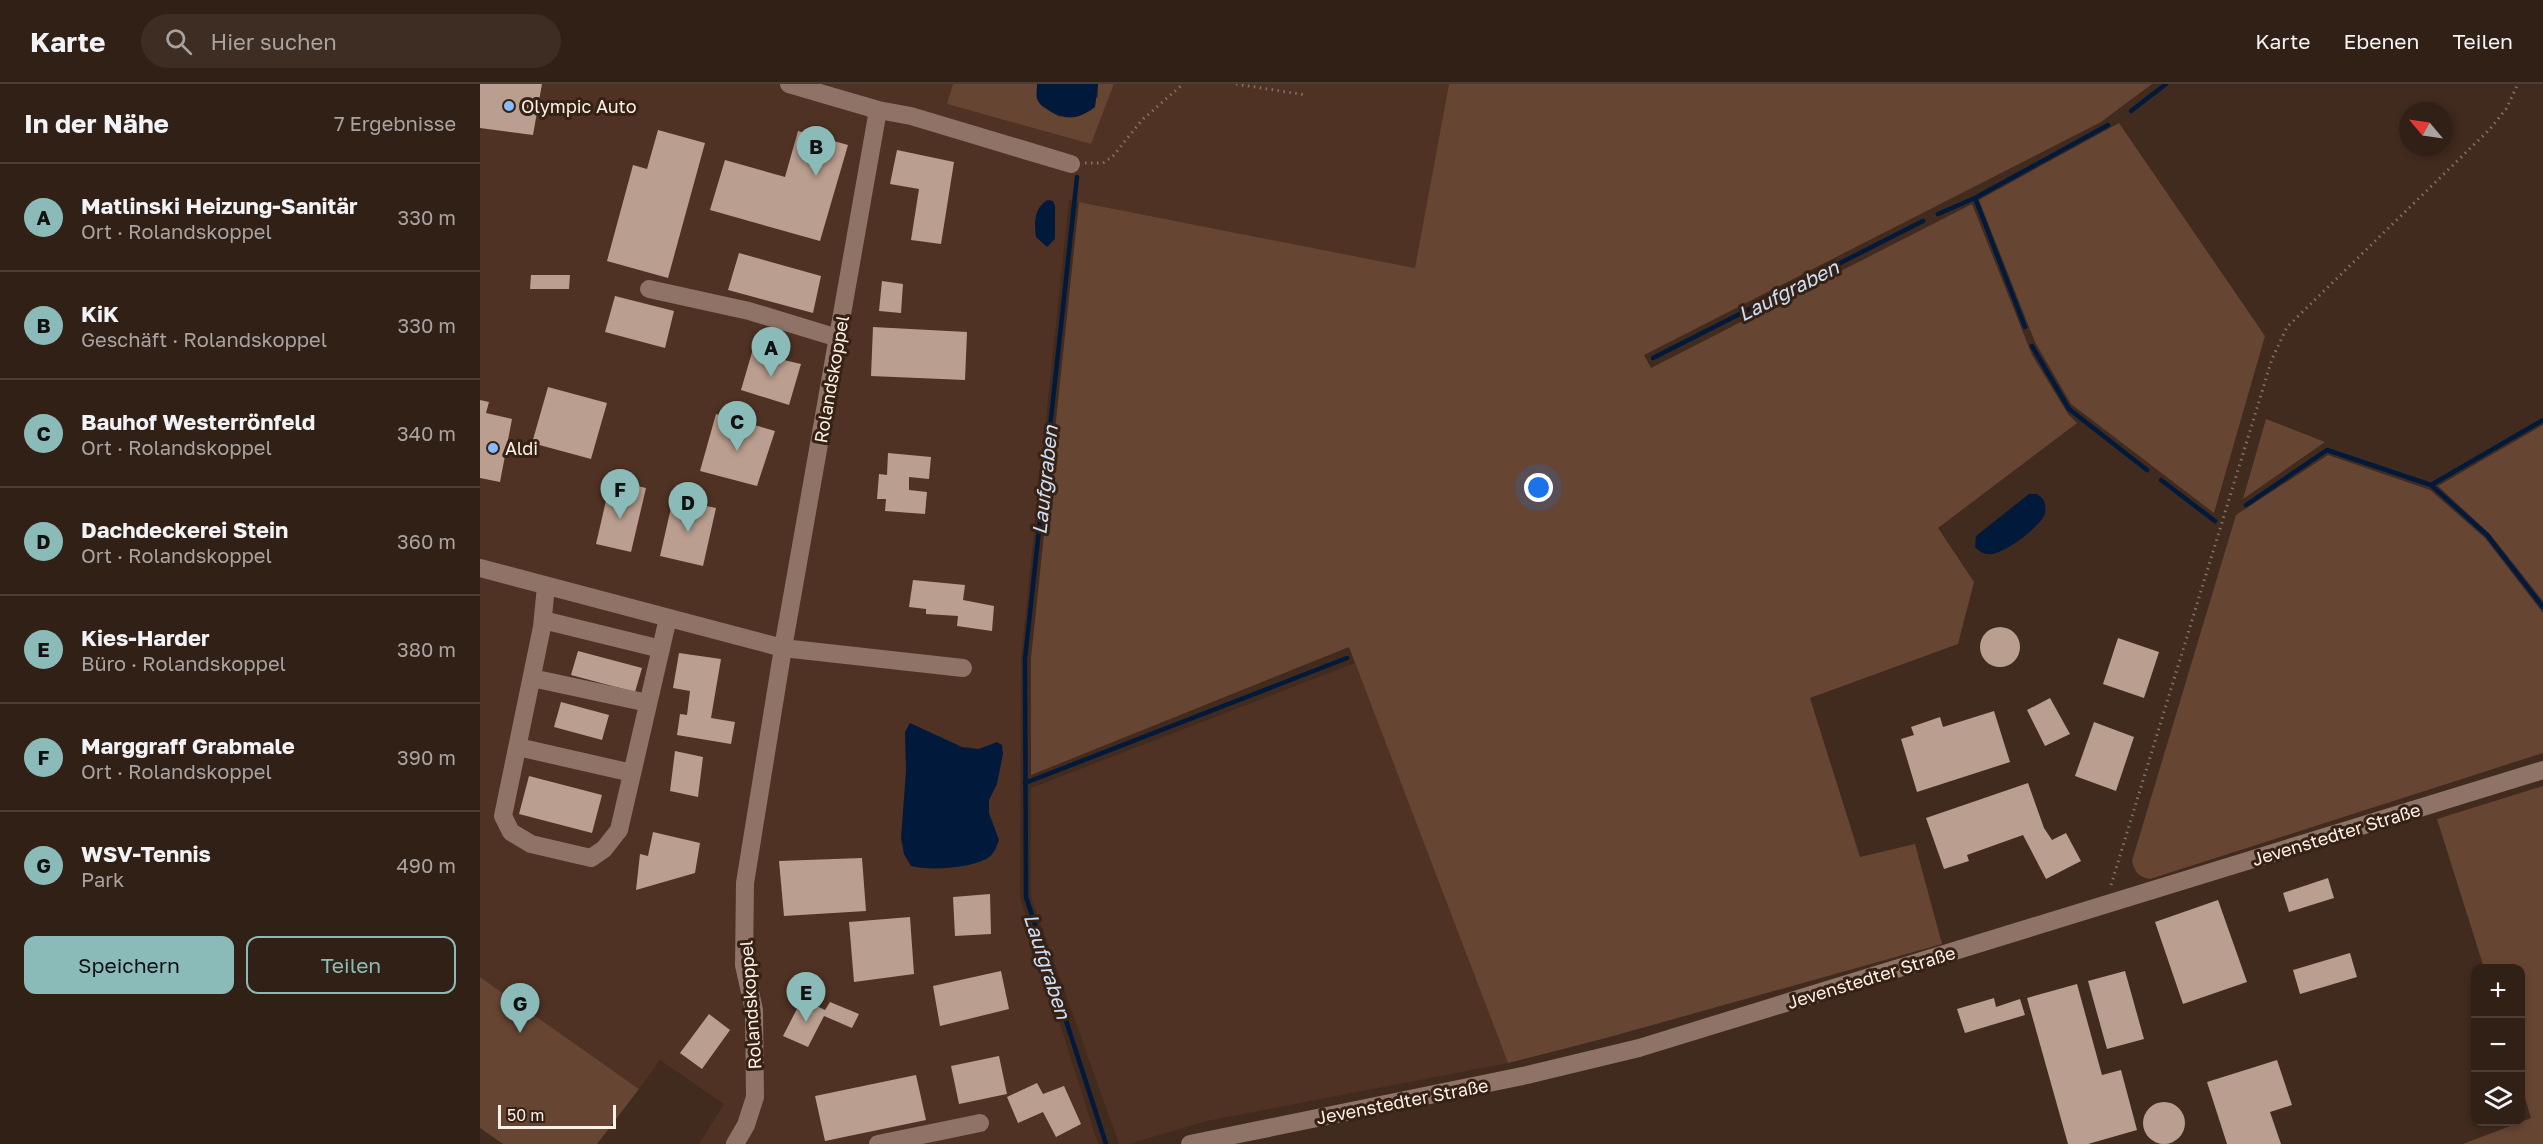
<!DOCTYPE html>
<html lang="de">
<meta charset="utf-8">
<style>
body{margin:0;font-family:"Golos Text",sans-serif;background:#3d2d23;color:#f1f3f6}
.controls{position:absolute;right:18px;bottom:18px;display:grid;overflow:hidden;border-radius:12px;box-shadow:0 3px 9px #0003}
.controls button{width:54px;height:54px;display:grid;place-items:center;padding:0;border:0;border-bottom:2px solid #4c3e35;background:#312016;color:#f1f3f6;font:30px sans-serif}
.compass{position:absolute;left:1919px;top:18px;width:54px;height:54px;border-radius:50%;background:#312016;box-shadow:0 3px 9px #0003;rotate:299deg}
.scale{position:absolute;left:18px;bottom:15px;width:118px;box-sizing:border-box;padding-left:6px;border:3px solid #feefe7;border-top:0;font-size:16px;line-height:21px;white-space:nowrap;color:#feefe7;-webkit-text-stroke:4px #362115;paint-order:stroke}
.you{position:absolute;left:1059px;top:404px;width:21px;height:21px;margin:-15px;border:4px solid #fff;border-radius:50%;background:#1a73e8;box-shadow:0 0 0 9px #1a73e833}
.badge{display:grid;place-items:center;width:39px;height:39px;border-radius:50%;background:#8bbbb9;color:#111;font-size:20px;font-weight:700}
.pin{position:absolute;translate:-50% -50px;filter:drop-shadow(0 2px 3px #0008)}
.pin::after{content:'';position:absolute;top:32px;width:21px;height:18px;background:inherit;clip-path:polygon(0 0,100% 0,50% 100%)}
.list{margin:0;padding:0;list-style:none}
h2{display:flex;justify-content:space-between;align-items:center;height:78px;margin:0;padding:0 24px;font-size:26px}
h2 small{font-size:20px;font-weight:400;color:#a8a3a1}
.list li{display:grid;grid-template-columns:39px 1fr auto;gap:18px;align-items:center;box-sizing:border-box;height:108px;padding:0 24px;border-top:2px solid #4c3e35}
.list b{display:block;font-size:22px;white-space:nowrap}
.list p{margin:0;font-size:20px;white-space:nowrap;color:#a8a3a1}
.list em{font-size:20px;font-style:normal;color:#a8a3a1}
.actions{display:flex;gap:12px;padding:18px 24px}
.actions a{flex:1;padding:14px 0;border:2px solid #8bbbb9;border-radius:12px;text-align:center;font-size:21px;color:#8bbbb9}
.actions .main{background:#8bbbb9;color:#111}
.icon{flex:none;width:33px;height:33px;fill:none;stroke:currentColor;stroke-width:2;stroke-linecap:round;stroke-linejoin:round}
.map{position:relative;flex:none;width:2063px;height:1060px;overflow:hidden}
header{display:flex;align-items:center;gap:36px;box-sizing:border-box;height:84px;padding:0 30px;background:#312016;border-bottom:2px solid #4c3e35}
header strong{font-size:28px}
nav{display:flex;gap:33px;margin-inline-start:auto;font-size:21px}
.search{width:420px;height:54px;background:#3d2d23;display:flex;align-items:center;gap:15px;box-sizing:border-box;padding:0 21px;border-radius:33px;color:#a8a3a1;font-size:22px}
main{display:flex}
aside{flex:1;background:#312016}
.map>svg:first-child{display:block}
.built{fill:#4f3223}
.green{fill:#674533}
.water{fill:#011a3b}
.lines{fill:none;stroke-linecap:round;stroke-linejoin:round}
.stream{stroke:#011a3b;stroke-width:4.5}
.building{fill:#ba9e8f}
.path{stroke:#857166;stroke-width:3;stroke-dasharray:1.5 4.5;stroke-linecap:butt}
.minor{stroke:#8e7366;stroke-width:18}
.poi-dot{fill:#88bafc;stroke:#362115;stroke-width:2}
.labels{text-anchor:middle;dominant-baseline:central;stroke-width:6;stroke-linejoin:round;paint-order:stroke}
.poi-label{font-size:18px;fill:#feefe7;stroke:#362115;text-anchor:start}
.street-label{font-size:18px;fill:#feefe7;stroke:#362115}
.water-label{font-size:20px;font-style:italic;fill:#cde0fa;stroke:#362115}
</style>
<header>
<strong>Karte</strong>
<div class="search"><svg class="icon" aria-label="search" viewBox="0 0 24 24"><circle cx="10" cy="10" r="6"/><path d="M15 15l6 6"/></svg>Hier suchen</div>
<nav><a>Karte</a><a>Ebenen</a><a>Teilen</a></nav>
</header>
<main>
<aside>
<h2>In der Nähe<small>7 Ergebnisse</small></h2>
<ul class="list">
<li><span class="badge">A</span><div><b>Matlinski Heizung-Sanitär</b><p>Ort · Rolandskoppel</p></div><em>330 m</em></li>
<li><span class="badge">B</span><div><b>KiK</b><p>Geschäft · Rolandskoppel</p></div><em>330 m</em></li>
<li><span class="badge">C</span><div><b>Bauhof Westerrönfeld</b><p>Ort · Rolandskoppel</p></div><em>340 m</em></li>
<li><span class="badge">D</span><div><b>Dachdeckerei Stein</b><p>Ort · Rolandskoppel</p></div><em>360 m</em></li>
<li><span class="badge">E</span><div><b>Kies-Harder</b><p>Büro · Rolandskoppel</p></div><em>380 m</em></li>
<li><span class="badge">F</span><div><b>Marggraff Grabmale</b><p>Ort · Rolandskoppel</p></div><em>390 m</em></li>
<li><span class="badge">G</span><div><b>WSV-Tennis</b><p>Park</p></div><em>490 m</em></li>
</ul>
<div class="actions"><a class="main">Speichern</a><a>Teilen</a></div>
</aside>
<div class="map">
<svg width="2063" height="1060" viewBox="0 0 2063 1060">
<rect width="100%" height="100%" fill="#412a1e"/>
<!-- built -->
<path class="built" d="M0,0H473L468,20L611,60L634,0H969L936,184L589,116L541,573L540,814L618,1060H219L244,1020L180,976L159,1005L0,893Z
M875,579L1028,979L727,1037L649,1060H639L551,813V704Z"/>
<!-- green -->
<path class="green" d="M473,0H557C558,22 562,23 580,33L618,13V0H634L611,60L467,20Z
M969,0H1672L1621,38L1164,271L1171,284L1492,120L1552,271L1588,330L1597,339L1458,444L1494,498L1478,560L1330,614L1380,773L1435,760L1462,860L1126,954L1028,979L869,563L551,691V574L599,118L935,184Z
M1639,39L1785,252L1734,429L1591,320L1555,258L1499,116Z
M1786,335L1845,358L1763,415Z
M2063,341V517L2010,450L1958,402Z
M1848,371L1950,406L2005,454L2063,529V669L1670,795C1659,793 1655,789 1652,777L1756,431Z
M2063,702V1060H1983L2051,1034L2041,1001L2040,884H2004L1957,735Z
M0,893L159,1005L117,1060H23L0,1044Z"/>
<!-- water -->
<path class="water" d="M557,0H618L615,23C598,36 585,37 567,25C563,23 559,20 557,15C556,10 557,4 557,0Z
M568,116L573,117L575,122V155L567,163L556,153C554,139 554,123 568,116Z
M1549,410H1557L1563,415C1565,419 1566,424 1565,429C1562,442 1525,469 1512,470C1504,471 1500,468 1495,463L1496,452Z
M430,639L482,663L499,665L517,658L522,661L523,670L517,700L509,716V729L519,756C516,764 514,771 506,775C489,784 450,787 431,782L424,770L421,754L426,687L425,648Z"/>
<g class="lines">
<!-- stream -->
<path class="stream" d="M1651,27L1686,0
M597,93L545,575L546,813L626,1060
M1495,114L1545,243
M1458,130L1495,114L1628,41
M1552,262L1589,325L1667,386
M1173,274L1443,137
M1681,396L1735,437
M1951,401L2007,451L2063,523
M1766,421L1847,366L1951,401L2063,336
M545,699L867,574"/>
</g>
<!-- building -->
<path class="building" d="M0,0H62L53,51L0,44Z
M178,46L225,59L188,194L127,177L153,81L167,85Z
M318,47L368,61L340,157L230,126L245,76L305,93Z
M417,66L474,78L461,160L431,156L439,105L410,100Z
M259,169L341,192L333,229L248,206Z
M51,191H90L89,205H50Z
M402,197L423,200L421,229L399,227Z
M135,212L194,227L185,264L125,248Z
M393,243L487,248L485,296L391,292Z
M275,258L307,267L304,276L321,280L309,321L261,306Z
M68,303L127,319L111,375L52,359Z
M0,316L9,318L6,329L32,335L20,398L0,394Z
M236,330L295,347L277,402L220,387Z
M408,369L451,373L449,395L429,393V406L447,408L445,430L405,427L406,415H397L399,390L407,391Z
M141,398L166,404L151,468L116,460L128,408L138,410Z
M193,415L236,424L223,482L180,472Z
M433,496L485,501L483,516L514,522L512,547L477,542L478,532L446,530V525L429,523Z
M1500 563a20 20 0 1 1 40 0a20 20 0 1 1-40 0Z
M1638,554L1679,568L1664,614L1623,600Z
M98,567L162,584L155,608L91,591Z
M199,569L241,575L231,634L255,638L251,660L197,651L200,630L207,631L210,607L193,604Z
M1570,614L1590,650L1565,662L1547,626Z
M81,618L129,631L122,656L74,643Z
M1514,627L1530,678L1437,708L1421,655L1434,651L1431,643L1460,633L1463,643Z
M1614,638L1654,653L1636,707L1595,692Z
M195,667L223,673L218,713L190,707Z
M49,692L122,711L112,749L39,730Z
M1548,699L1564,744L1572,756L1586,749L1601,777L1566,795L1543,751L1487,771L1489,777L1464,785L1446,734Z
M173,748L220,759L215,789L156,806L160,770L168,772Z
M382,774L386,827L304,832L299,777Z
M1848,794L1854,814L1809,828L1803,809Z
M510,810L511,850L475,852L473,813Z
M1738,816L1767,898L1703,920L1675,838Z
M430,833L434,890L374,898L369,838Z
M1870,869L1877,893L1820,910L1813,886Z
M521,887L529,925L460,942L453,902Z
M1645,887L1664,955L1627,965L1608,897Z
M1597,900L1622,991L1641,986L1657,1046L1608,1060H1588L1547,914Z
M1514,914L1516,923L1540,915L1545,931L1485,949L1477,925Z
M322,915L345,926L350,918L379,930L372,944L344,932L328,963L303,952Z
M229,930L250,946L222,985L200,969Z
M519,972L527,1010L479,1020L471,982Z
M1797,976L1812,1021L1790,1028L1801,1060H1747L1727,998Z
M436,991L446,1036L345,1057L335,1012Z
M557,999L563,1010L584,1002L601,1040L576,1053L563,1028L538,1039L527,1013Z
M1663 1039a21 21 0 1 1 42 0a21 21 0 1 1-42 0Z"/>
<g class="lines">
<!-- path -->
<path class="path" d="M756,0L826,11
M605,79H623L633,72L662,36L703,0
M1631,801L1792,275L1807,243L2010,45L2026,25L2037,2"/>
<!-- minor -->
<path class="minor" d="M309,0L398,26L431,32L591,80
M169,205L269,227L358,254
M0,484L303,564L483,584
M66,502L62,543L23,732L31,748L51,760L111,774L124,765L139,746L188,534
M63,536L181,565
M52,594L168,619
M38,663L152,689
M255,1060L266,1041L275,1013L274,926L264,881L265,799L303,564L398,26
M398,1060L500,1039
M710,1060L1047,991L1159,964L2063,686"/>
</g>
<!-- markers -->
<g class="poi-dot">
<circle cx="29" cy="22" r="6"/>
<circle cx="13" cy="364" r="6"/>
</g>
<g class="labels">
<!-- poi labels -->
<g class="poi-label">
<text x="41" y="22">Olympic Auto</text>
<text x="25" y="364">Aldi</text>
</g>
<!-- street labels -->
<g class="street-label">
<text transform="translate(351 295) rotate(-80)">Rolandskoppel</text>
<text transform="translate(1856 750) rotate(-17)">Jevenstedter Straße</text>
<text transform="translate(1391 893) rotate(-17)">Jevenstedter Straße</text>
<text transform="translate(270 921) rotate(-94)">Rolandskoppel</text>
<text transform="translate(922 1017) rotate(-11)">Jevenstedter Straße</text>
</g>
<!-- water labels -->
<g class="water-label">
<text transform="translate(1308 206) rotate(-27)">Laufgraben</text>
<text transform="translate(564 396) rotate(-84)">Laufgraben</text>
<text transform="translate(568 882) rotate(72)">Laufgraben</text>
</g>
</g>
</svg>
<div class="controls">
<button>+</button>
<button>−</button>
<button><svg class="icon" aria-label="layers" viewBox="0 0 24 24"><path d="M12 4l9 5-9 5-9-5zM3 14l9 5 9-5"/></svg></button>
</div>
<svg class="compass" viewBox="-18 -18 36 36"><path d="M0-13l5 13h-10z" fill="#e53935"/><path d="M0 13l5-13h-10z" fill="#a8a3a1"/></svg>
<div class="scale">50 m</div>
<div class="you"></div>
<div class="pin badge" style="left:291px;top:293px">A</div>
<div class="pin badge" style="left:336px;top:92px">B</div>
<div class="pin badge" style="left:257px;top:367px">C</div>
<div class="pin badge" style="left:208px;top:448px">D</div>
<div class="pin badge" style="left:326px;top:938px">E</div>
<div class="pin badge" style="left:140px;top:435px">F</div>
<div class="pin badge" style="left:40px;top:949px">G</div>
</div>
</main>
